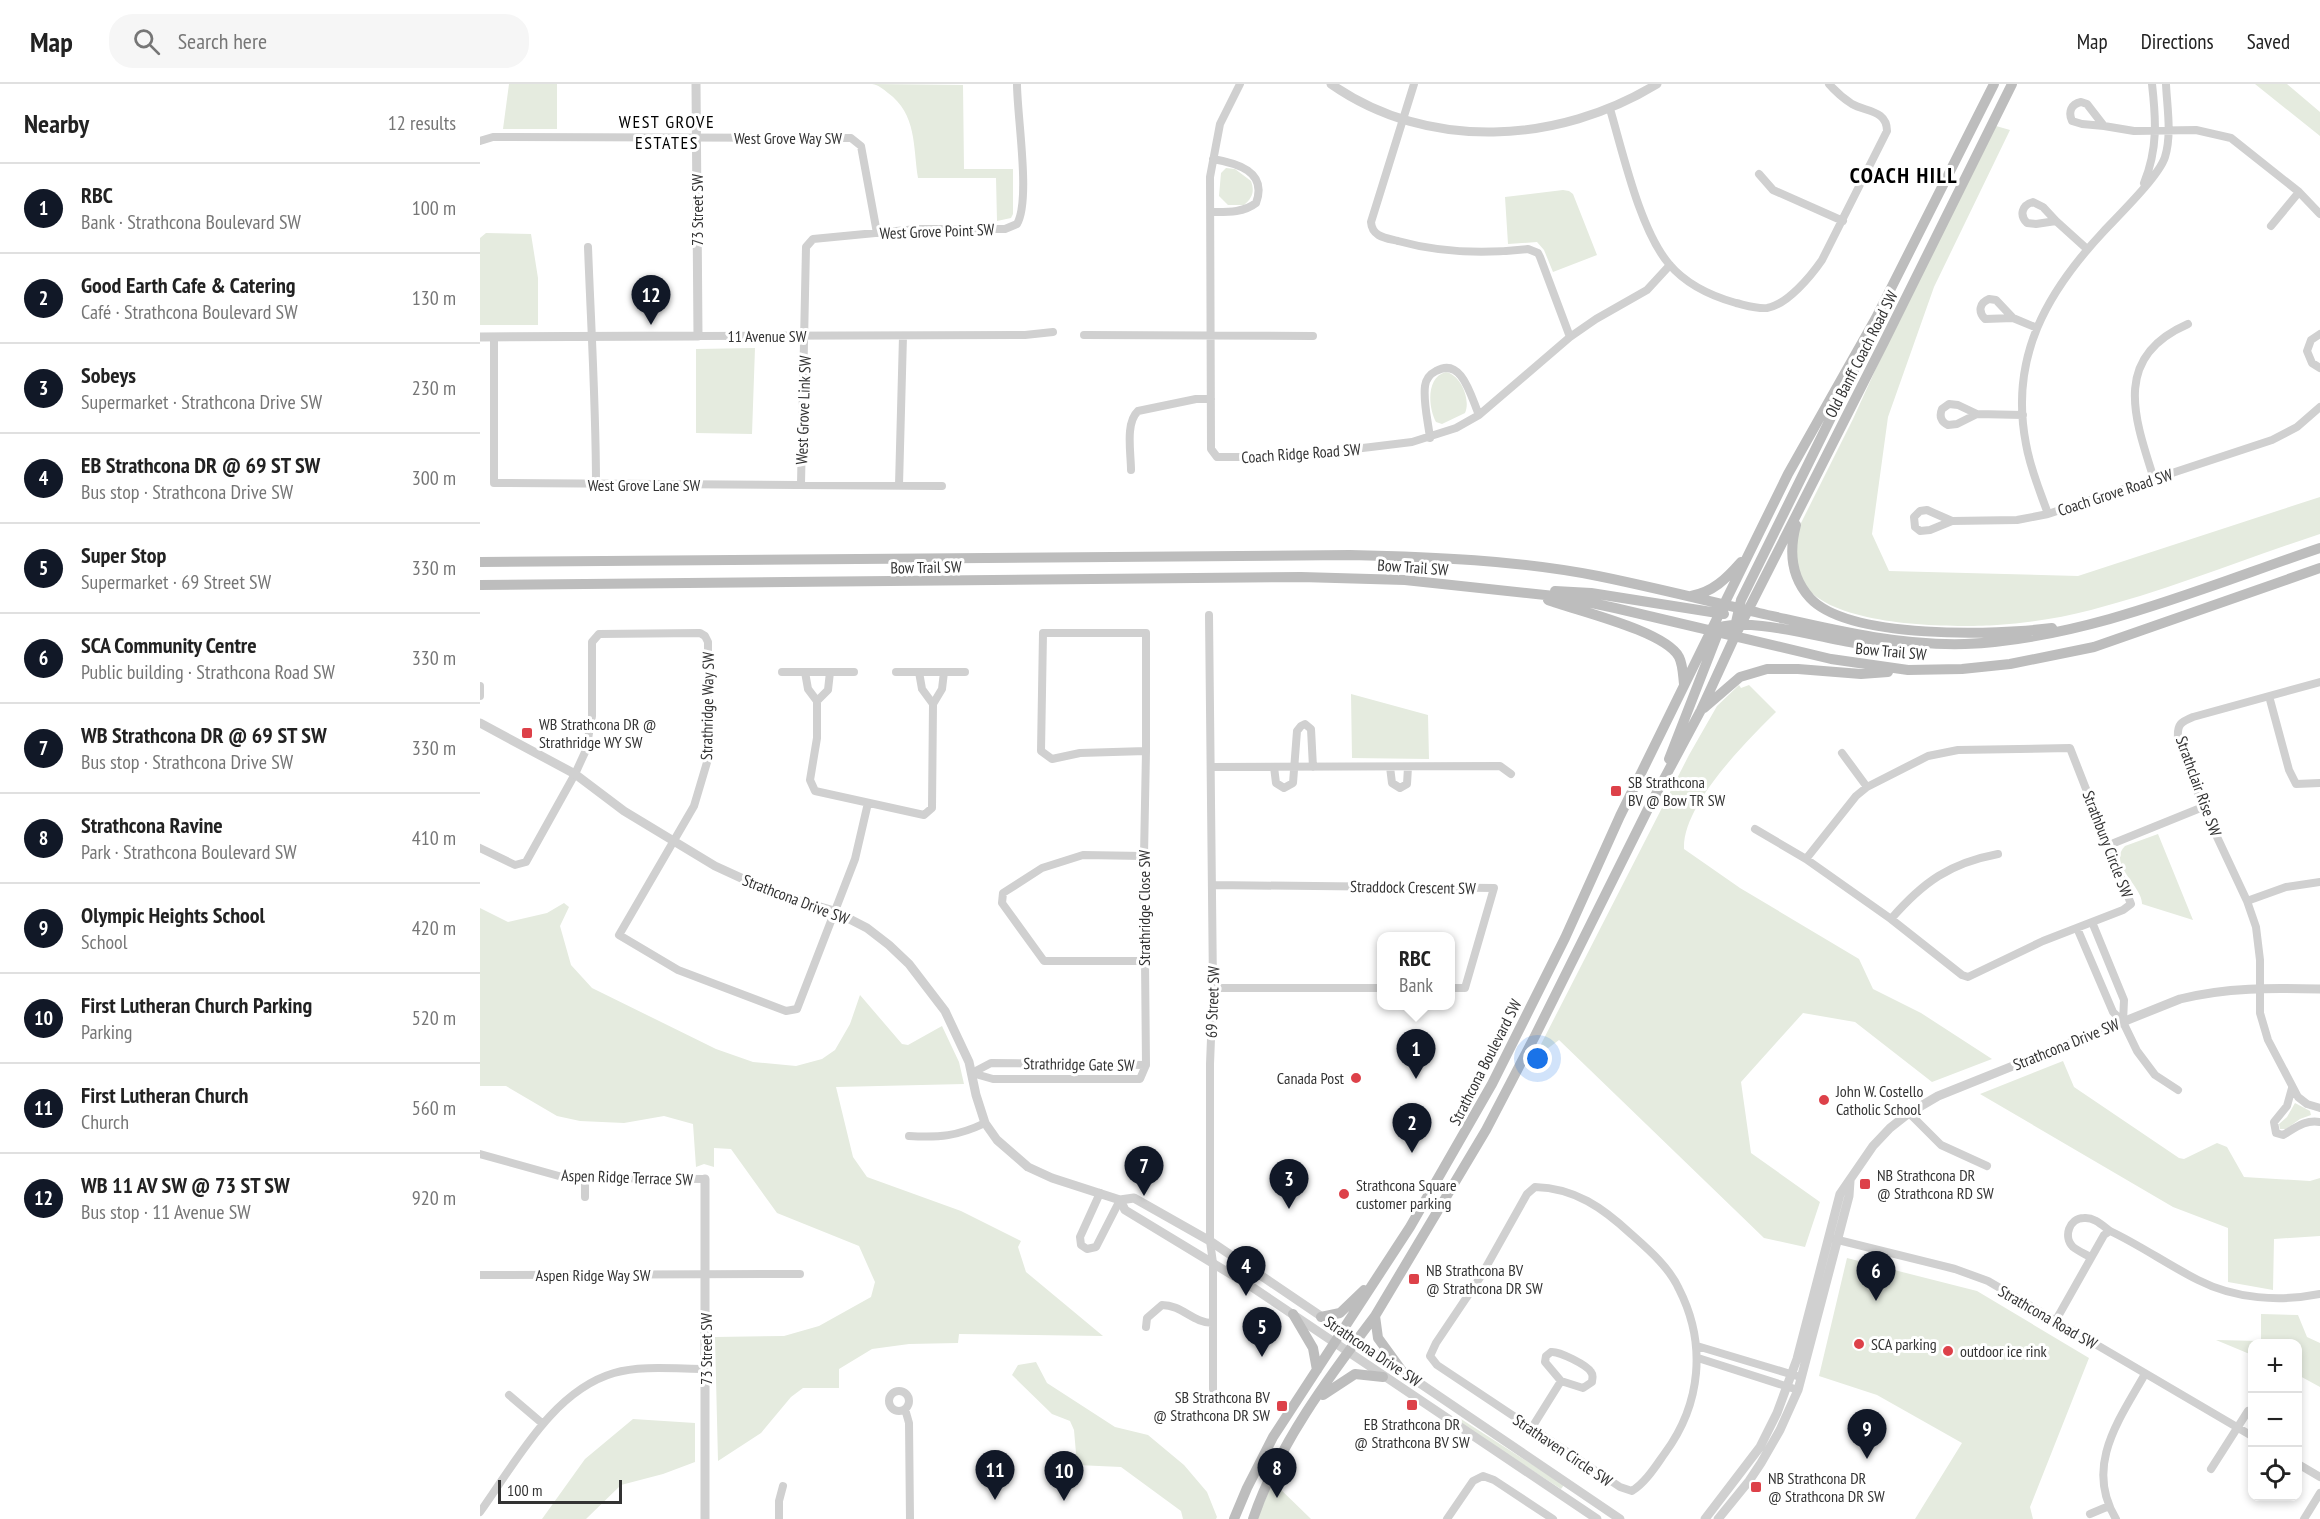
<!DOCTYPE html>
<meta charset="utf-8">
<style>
body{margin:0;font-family:"PT Sans Narrow",sans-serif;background:#f6f6f6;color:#222}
.controls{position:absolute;right:18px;bottom:18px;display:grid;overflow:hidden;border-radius:12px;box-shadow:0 3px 9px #0003}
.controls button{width:54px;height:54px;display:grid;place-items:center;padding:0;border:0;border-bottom:2px solid #e0e0e0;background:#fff;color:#222;font:30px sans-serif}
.scale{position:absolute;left:18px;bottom:15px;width:124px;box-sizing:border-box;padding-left:6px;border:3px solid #333;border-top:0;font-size:16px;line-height:21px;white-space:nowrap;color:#333;-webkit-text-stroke:4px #fff;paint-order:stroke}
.you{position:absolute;left:1058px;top:975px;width:21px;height:21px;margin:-15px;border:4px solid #fff;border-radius:50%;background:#1a73e8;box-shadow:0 0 0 9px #1a73e833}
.badge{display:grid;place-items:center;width:39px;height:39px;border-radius:50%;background:#111827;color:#fff;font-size:20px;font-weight:700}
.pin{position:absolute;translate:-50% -50px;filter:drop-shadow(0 2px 3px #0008)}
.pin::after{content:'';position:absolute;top:32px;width:21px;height:18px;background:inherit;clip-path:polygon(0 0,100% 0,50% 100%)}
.popup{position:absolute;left:897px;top:848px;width:78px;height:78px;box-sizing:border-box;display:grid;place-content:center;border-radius:12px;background:#fff;filter:drop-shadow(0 2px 4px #0005);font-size:20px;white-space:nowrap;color:#767676}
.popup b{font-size:22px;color:#222}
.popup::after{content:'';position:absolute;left:50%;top:100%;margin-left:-12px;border:12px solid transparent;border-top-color:#fff}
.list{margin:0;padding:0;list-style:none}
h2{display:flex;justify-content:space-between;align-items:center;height:78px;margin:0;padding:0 24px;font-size:26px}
h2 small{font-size:20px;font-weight:400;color:#767676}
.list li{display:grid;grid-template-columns:39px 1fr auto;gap:18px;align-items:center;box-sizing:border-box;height:90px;padding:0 24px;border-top:2px solid #e0e0e0}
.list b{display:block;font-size:22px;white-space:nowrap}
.list p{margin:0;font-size:20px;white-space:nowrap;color:#767676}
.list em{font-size:20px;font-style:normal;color:#767676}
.icon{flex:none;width:33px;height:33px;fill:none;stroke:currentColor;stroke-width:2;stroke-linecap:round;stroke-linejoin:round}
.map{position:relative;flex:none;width:1840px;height:1435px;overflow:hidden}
header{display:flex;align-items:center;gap:36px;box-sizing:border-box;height:84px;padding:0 30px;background:#fff;border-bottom:2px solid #e0e0e0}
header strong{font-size:28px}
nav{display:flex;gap:33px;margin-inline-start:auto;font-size:21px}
.search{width:420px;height:54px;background:#f6f6f6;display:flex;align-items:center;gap:15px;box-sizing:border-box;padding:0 21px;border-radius:24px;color:#767676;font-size:22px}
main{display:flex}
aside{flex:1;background:#fff}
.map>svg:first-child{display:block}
.green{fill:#e5ebdf}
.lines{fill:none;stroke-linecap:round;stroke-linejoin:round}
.minor{stroke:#d0d0d0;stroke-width:8}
.tertiary{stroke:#d0d0d0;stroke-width:9}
.secondary{stroke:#bdbdbd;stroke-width:10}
.poi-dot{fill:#dd4149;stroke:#fff;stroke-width:2}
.labels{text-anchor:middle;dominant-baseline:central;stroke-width:6;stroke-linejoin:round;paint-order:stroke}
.street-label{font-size:16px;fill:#333;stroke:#fff}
.poi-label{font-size:16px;fill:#333;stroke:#fff;text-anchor:start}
.neighbourhood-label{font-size:18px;letter-spacing:1.5px;fill:#000;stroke:#fff}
.district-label{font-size:22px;font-weight:bold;letter-spacing:1.5px;fill:#000;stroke:#fff}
</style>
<header>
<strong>Map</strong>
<div class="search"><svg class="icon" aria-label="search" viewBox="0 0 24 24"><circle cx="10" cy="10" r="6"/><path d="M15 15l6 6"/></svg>Search here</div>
<nav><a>Map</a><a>Directions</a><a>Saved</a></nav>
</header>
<main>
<aside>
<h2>Nearby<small>12 results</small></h2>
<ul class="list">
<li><span class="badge">1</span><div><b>RBC</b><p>Bank · Strathcona Boulevard SW</p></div><em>100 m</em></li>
<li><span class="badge">2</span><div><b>Good Earth Cafe &amp; Catering</b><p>Café · Strathcona Boulevard SW</p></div><em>130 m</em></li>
<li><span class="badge">3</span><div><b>Sobeys</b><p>Supermarket · Strathcona Drive SW</p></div><em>230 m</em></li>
<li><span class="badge">4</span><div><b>EB Strathcona DR @ 69 ST SW</b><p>Bus stop · Strathcona Drive SW</p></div><em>300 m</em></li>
<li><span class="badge">5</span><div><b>Super Stop</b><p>Supermarket · 69 Street SW</p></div><em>330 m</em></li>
<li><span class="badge">6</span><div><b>SCA Community Centre</b><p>Public building · Strathcona Road SW</p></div><em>330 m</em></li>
<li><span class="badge">7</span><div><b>WB Strathcona DR @ 69 ST SW</b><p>Bus stop · Strathcona Drive SW</p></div><em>330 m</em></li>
<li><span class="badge">8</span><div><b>Strathcona Ravine</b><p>Park · Strathcona Boulevard SW</p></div><em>410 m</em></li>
<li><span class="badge">9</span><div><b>Olympic Heights School</b><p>School</p></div><em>420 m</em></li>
<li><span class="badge">10</span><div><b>First Lutheran Church Parking</b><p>Parking</p></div><em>520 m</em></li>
<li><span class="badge">11</span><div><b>First Lutheran Church</b><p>Church</p></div><em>560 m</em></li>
<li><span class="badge">12</span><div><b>WB 11 AV SW @ 73 ST SW</b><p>Bus stop · 11 Avenue SW</p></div><em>920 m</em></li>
</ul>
</aside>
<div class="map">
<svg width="1840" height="1435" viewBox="0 0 1840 1435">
<rect width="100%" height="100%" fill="#fff"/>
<!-- green -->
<path class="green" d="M29,0H77V45H23Z
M392,0L483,1L484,85H533V130L531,134L517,137L516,94H438C433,63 437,30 408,9C403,5 399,1 392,0Z
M1775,0H1807L1840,28V52Z
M1516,42L1530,46L1454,203L1408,333L1392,450L1409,487L1598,492L1840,413V450C1764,475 1689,506 1611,526C1580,534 1548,539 1517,541C1471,544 1341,543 1321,494C1314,478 1316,457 1320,441L1373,335L1414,245Z
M746,84L755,85L771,97C775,108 772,114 764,121H748L739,112L741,89Z
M1083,106L1089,107L1093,110L1117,171L1073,188L1064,166L1057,158L1028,160L1025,113Z
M6,149L51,150L58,194V241H0V154Z
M275,264L272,350L216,349V265Z
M966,288C981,291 991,316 985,329L962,340L956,338C948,323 946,293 966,288Z
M1259,601L1261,604L1269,601L1296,628C1266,658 1202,721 1204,765L1260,804L1379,875L1393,905L1441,929L1512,975L1452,998L1375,938L1323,929L1261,998L1271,1069L1340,1118L1325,1163L1284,1154L1079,956L1063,968L1057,977L1056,970L1209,671L1237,622Z
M871,610L948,631L949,675L872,674Z
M1678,750L1713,836L1662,820C1663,803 1627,780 1645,762Z
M84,819L89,823L80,842L91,881L112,904L236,965L273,978L316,982L342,975L355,966L370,940L380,911L422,960L428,961L462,942L479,978L484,1000L356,1003L373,1073L387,1093L481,1127L541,1157L538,1163L546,1188L623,1252L479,1250L478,1259L429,1260L392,1265L359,1285V1304H323L311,1313L281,1349L238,1377L235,1253L304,1252L339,1242L391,1213L395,1198L379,1162L297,1129L251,1065L234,1064V1083L224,1080L216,1083L213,1040L184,1032L144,1039L100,1037L77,1032L26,1002H0V824L28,838L67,829Z
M1583,977L1594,1003L1699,1074L1704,1075L1737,1059L1747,1063L1764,1093L1830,1097L1840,1094V1152L1794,1155L1793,1206L1748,1198V1144L1693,1123L1500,1010Z
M1815,1019L1830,1027L1831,1031L1820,1035L1806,1045H1800L1799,1040L1807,1033Z
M1367,1174L1497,1207L1609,1274L1550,1423L1553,1435H1435L1482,1359L1397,1311L1339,1292Z
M1781,1230L1818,1231L1827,1253L1840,1259V1303L1818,1291V1260H1772V1271L1736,1256L1781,1257Z
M556,1278L567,1299L635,1343L668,1351L704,1381L727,1408L737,1433L736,1435H703L701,1427L641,1383L597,1381L594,1346L590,1337L572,1330L532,1291L538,1281Z
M153,1335L215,1339V1378L183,1390L141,1401L106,1435H62L105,1375Z
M981,1335L1084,1401L1081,1405L978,1338Z
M793,1398L831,1435H777Z"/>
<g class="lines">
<!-- minor -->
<path class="minor" d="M760,0L740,40L730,93L731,365L737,373H804L891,363L932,358L976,344L999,331L1090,253L1116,235L1167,206L1190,181
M934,0L891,138C892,153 906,154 918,157C961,169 1004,170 1048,165L1058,169L1060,173L1090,253
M1601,18L1607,20L1624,42L1602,40L1592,37C1588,28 1591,20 1601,18Z
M1130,25C1143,69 1160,146 1189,180C1205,199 1231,212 1256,219C1265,221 1277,225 1287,224C1307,221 1331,192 1342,176L1407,47C1407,26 1386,28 1372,20C1363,14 1356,8 1349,0
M1624,42L1654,47L1716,46L1751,54L1819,108L1840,130
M0,57L13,53L371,54L381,62L397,149
M1279,90L1293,106L1363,137
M1664,99C1678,65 1676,35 1672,0
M1553,118L1563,123L1576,137L1556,140L1547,139C1539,131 1542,121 1553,118Z
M731,128C747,128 763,129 776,119C788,87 756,79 733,75
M1576,137L1607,165
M1791,142L1819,108
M108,163C111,242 116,321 116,401
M1509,215L1516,216L1533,234L1505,235C1498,228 1499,219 1509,215Z
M1533,234L1557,244
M1840,250L1831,256L1827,267L1832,279L1840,284
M604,251L833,252
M218,252L545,251L573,248
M14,253V399L462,402
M1469,320L1478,321L1497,330L1477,340L1468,341C1461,338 1459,332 1462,325Z
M1497,330L1543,331
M950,354C948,337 943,318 945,302C946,295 950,290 956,287C982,272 991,313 999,331
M651,386C651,369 645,339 658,327L716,315H731
M1674,395C1654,333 1632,273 1708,240
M321,400L326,163L333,155L437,145H525L537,140C551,116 537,32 537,0
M419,401L423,252
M1447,426L1472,437L1450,446L1440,447L1435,443L1434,433L1440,427Z
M1568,430C1560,407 1550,384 1546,360C1529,273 1567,208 1624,147C1640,130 1679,92 1685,73C1692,50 1687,23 1686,0
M1472,437L1537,436L1568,430L1792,356L1817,343L1840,323
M729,531L733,904L730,980V1157L733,1179V1305
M563,549H666V667L600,669L572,675L561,667Z
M302,588H374
M325,588L328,605L337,617V654L330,696L335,707L444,731L452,724L453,620L462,605L464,588
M416,588H485
M439,588L442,605L453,620
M1840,598L1713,633C1701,638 1697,640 1698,654L1723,723L1767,817L1776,843L1780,876V929L1788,956L1818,1013L1827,1020L1840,1024
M0,602V612
M1789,612L1809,686L1816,700L1840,699
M337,617L348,606L350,588
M1362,669L1387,703
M732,683L1020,682L1031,690
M794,683L796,699L804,704L813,699L817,647L821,642L825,640L831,645L833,683
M910,683L912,699L920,704L927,700L928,683
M1275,745L1326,775L1411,835L1482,891L1488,893L1563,857L1643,826L1651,820L1590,664L1478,666L1448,672L1387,703L1376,712L1326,775
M1629,761L1723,723
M0,764L35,781L46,778L95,690L106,666L112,632V558L119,550L220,549L225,552L228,558V675L214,722L139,851L198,886L306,927L317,925L375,775L388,719
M664,772L603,771L562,784L523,809L522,819L564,877H664
M733,801L1014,804L985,904H970
M1767,817L1806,803L1840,798
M1411,835C1443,798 1470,779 1518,770
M1612,838L1644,916L1643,938
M1597,844L1633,928L1643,938L1657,967L1675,991L1698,1006
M733,904H902
M492,989L513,995H660L666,981L664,772L666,667
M492,989L511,979L666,981
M1812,1004L1807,1022L1794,1038L1796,1049L1803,1051C1815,1044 1826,1035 1840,1038
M1429,1029L1461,1061L1507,1082
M429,1052C459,1054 478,1052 505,1039
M0,1070L86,1094L225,1095
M1055,1103C1095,1104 1123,1124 1151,1150C1169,1166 1189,1183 1199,1205C1227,1260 1221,1320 1185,1369C1175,1383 1166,1398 1152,1407L1140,1403L957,1281L950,1272L956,1259L1001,1192L1047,1110Z
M620,1109L600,1153L601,1161L607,1165L616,1163L640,1116
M105,1113V1095
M1354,1155L1475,1185L1508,1197L1772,1352
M1610,1173C1605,1170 1598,1167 1593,1163C1583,1153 1589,1134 1604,1134C1614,1133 1622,1141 1630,1147
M0,1191L320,1190
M1576,1236L1624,1151L1630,1147C1660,1161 1688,1181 1718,1196C1755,1215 1800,1218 1840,1210
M666,1243L667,1234L682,1221C702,1221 713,1239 733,1239
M1217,1262L1317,1292
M1218,1274L1318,1306
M409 1317a10 10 0 1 1 20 0a10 10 0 1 1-20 0Z
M29,1311L63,1340
M425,1325L429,1339L430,1435
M1051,1345L1081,1297L1103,1304L1112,1298C1112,1294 1114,1292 1111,1288C1107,1281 1079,1267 1071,1268L1066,1272L1065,1278L1081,1297
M1818,1380L1840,1393
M1731,1385L1768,1327
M0,1428C35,1380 72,1307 134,1289C160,1281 198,1285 226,1285
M1610,1430L1629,1422
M299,1435V1417L303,1402
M967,1435L993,1397L1003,1392L1014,1396L1073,1435
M1636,1435C1604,1382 1639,1336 1665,1290
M1824,1435L1840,1409"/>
<!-- tertiary -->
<path class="tertiary" d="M851,0C948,68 1079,60 1177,0
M0,253L218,252L216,0
M0,639L95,690L144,727L235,782L296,810L354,827L387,844L409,861L429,880L465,927L489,978L496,1011L505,1039L517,1056L548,1083L572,1094L640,1116L654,1114L730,1157L1140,1435
M640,1116L645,1126L772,1203L1117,1435
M225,1435V1095
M1225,1435L1280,1363L1297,1329L1317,1275L1360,1110L1393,1062L1410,1044L1429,1029L1458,1012L1700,915C1747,903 1792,904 1840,905
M1238,1435L1269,1397L1281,1379L1300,1346L1318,1306L1369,1112L1370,1097"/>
<!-- secondary -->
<path class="secondary" d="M1316,441C1309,467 1311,493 1330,514C1369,556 1518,551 1572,544
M0,478L870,471C954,473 1036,476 1118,492C1172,503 1225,516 1279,529C1347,544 1415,562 1485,560C1606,555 1727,502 1840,464
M0,501L821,493L925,496L1084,513L1135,524L1351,575L1428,586L1482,585L1530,580L1614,563L1840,484
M1075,507L1111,509L1244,530
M1211,512C1233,508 1246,495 1261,478
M1068,516C1098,527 1185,547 1199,573C1203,581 1203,592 1204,600
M1231,546C1265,530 1343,555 1381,560C1392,562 1403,562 1414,563
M1254,547L1261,516L1374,287
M1224,624L1260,593L1287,585H1318L1381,590L1408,588
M1189,675L1240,544
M813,1230L833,1264L837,1286
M895,1232L898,1254L922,1287
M841,1233L860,1229L884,1206
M843,1311L875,1290L903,1293
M754,1435L767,1404L793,1353L930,1143L1012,1000L1085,854L1140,732L1308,390L1396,234L1514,0
M773,1435C798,1361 848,1294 895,1232L1006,1046L1055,952L1169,723L1221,626L1255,552L1404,258L1532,0"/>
</g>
<!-- markers -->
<g class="poi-dot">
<rect x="41" y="643" width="12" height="12" rx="3"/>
<rect x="1130" y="701" width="12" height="12" rx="3"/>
<circle cx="876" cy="994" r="6"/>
<circle cx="1344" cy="1016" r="6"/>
<rect x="1379" y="1094" width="12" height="12" rx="3"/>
<circle cx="864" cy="1110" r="6"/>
<rect x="928" y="1189" width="12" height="12" rx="3"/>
<circle cx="1379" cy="1260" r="6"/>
<circle cx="1468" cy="1267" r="6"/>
<rect x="926" y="1315" width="12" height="12" rx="3"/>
<rect x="796" y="1316" width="12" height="12" rx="3"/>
<rect x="1270" y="1397" width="12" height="12" rx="3"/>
</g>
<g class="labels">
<!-- street labels -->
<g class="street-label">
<text x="308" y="54">West Grove Way SW</text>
<text transform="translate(217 126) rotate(-90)">73 Street SW</text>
<text transform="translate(457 147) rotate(-2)">West Grove Point SW</text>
<text x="287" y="252">11 Avenue SW</text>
<text transform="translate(1381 270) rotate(-63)">Old Banff Coach Road SW</text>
<text transform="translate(323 326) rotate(-88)">West Grove Link SW</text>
<text transform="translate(821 369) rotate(-4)">Coach Ridge Road SW</text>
<text x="164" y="401">West Grove Lane SW</text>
<text transform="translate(1635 408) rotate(-18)">Coach Grove Road SW</text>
<text transform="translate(446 483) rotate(-1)">Bow Trail SW</text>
<text transform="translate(933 483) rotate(4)">Bow Trail SW</text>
<text transform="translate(1411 567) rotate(5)">Bow Trail SW</text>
<text transform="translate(227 622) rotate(-89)">Strathridge Way SW</text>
<text transform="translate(1719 702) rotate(70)">Strathclair Rise SW</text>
<text transform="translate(1628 760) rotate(69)">Strathbury Circle SW</text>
<text transform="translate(933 803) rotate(1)">Straddock Crescent SW</text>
<text transform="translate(316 815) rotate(21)">Strathcona Drive SW</text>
<text transform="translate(664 824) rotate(-90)">Strathridge Close SW</text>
<text transform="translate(732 918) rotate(-88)">69 Street SW</text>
<text transform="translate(1586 960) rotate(-22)">Strathcona Drive SW</text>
<text transform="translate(1005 978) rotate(-63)">Strathcona Boulevard SW</text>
<text transform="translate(599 980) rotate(1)">Strathridge Gate SW</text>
<text transform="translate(147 1093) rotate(2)">Aspen Ridge Terrace SW</text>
<text x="113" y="1191">Aspen Ridge Way SW</text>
<text transform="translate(1568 1233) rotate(30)">Strathcona Road SW</text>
<text transform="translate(226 1265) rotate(-90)">73 Street SW</text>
<text transform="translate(893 1267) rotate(34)">Strathcona Drive SW</text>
<text transform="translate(1083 1366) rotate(34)">Strathaven Circle SW</text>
</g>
<!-- poi labels -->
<g class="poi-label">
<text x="59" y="640">WB Strathcona DR @<tspan x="59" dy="18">Strathridge WY SW</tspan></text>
<text x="1148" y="698">SB Strathcona<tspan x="1148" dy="18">BV @ Bow TR SW</tspan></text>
<text x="864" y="994" text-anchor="end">Canada Post</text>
<text x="1356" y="1007">John W. Costello<tspan x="1356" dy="18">Catholic School</tspan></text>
<text x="1397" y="1091">NB Strathcona DR<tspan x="1397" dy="18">@ Strathcona RD SW</tspan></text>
<text x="876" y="1101">Strathcona Square<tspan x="876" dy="18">customer parking</tspan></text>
<text x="946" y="1186">NB Strathcona BV<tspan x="946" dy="18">@ Strathcona DR SW</tspan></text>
<text x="1391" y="1260">SCA parking</text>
<text x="1480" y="1267">outdoor ice rink</text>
<text x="790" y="1313" text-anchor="end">SB Strathcona BV<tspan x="790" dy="18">@ Strathcona DR SW</tspan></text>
<text x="932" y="1340" text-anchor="middle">EB Strathcona DR<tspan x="932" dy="18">@ Strathcona BV SW</tspan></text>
<text x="1288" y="1394">NB Strathcona DR<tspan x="1288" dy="18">@ Strathcona DR SW</tspan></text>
</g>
<!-- neighbourhood labels -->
<g class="neighbourhood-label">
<text x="187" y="37">WEST GROVE<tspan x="187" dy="21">ESTATES</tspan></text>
</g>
<!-- district labels -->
<g class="district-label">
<text x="1424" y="91">COACH HILL</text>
</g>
</g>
</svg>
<div class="controls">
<button>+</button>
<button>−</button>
<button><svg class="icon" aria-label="locate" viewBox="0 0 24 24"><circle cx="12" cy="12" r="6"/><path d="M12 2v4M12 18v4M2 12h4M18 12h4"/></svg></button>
</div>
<div class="scale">100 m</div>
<div class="you"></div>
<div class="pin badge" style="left:936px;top:995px">1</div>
<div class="popup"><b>RBC</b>Bank</div>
<div class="pin badge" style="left:932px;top:1069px">2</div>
<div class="pin badge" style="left:809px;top:1125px">3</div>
<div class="pin badge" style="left:766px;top:1212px">4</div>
<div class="pin badge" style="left:782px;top:1273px">5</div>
<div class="pin badge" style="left:1396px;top:1217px">6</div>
<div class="pin badge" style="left:664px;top:1112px">7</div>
<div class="pin badge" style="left:797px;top:1414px">8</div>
<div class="pin badge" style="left:1387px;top:1375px">9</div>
<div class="pin badge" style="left:584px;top:1417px">10</div>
<div class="pin badge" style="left:515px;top:1416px">11</div>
<div class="pin badge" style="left:171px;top:241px">12</div>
</div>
</main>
